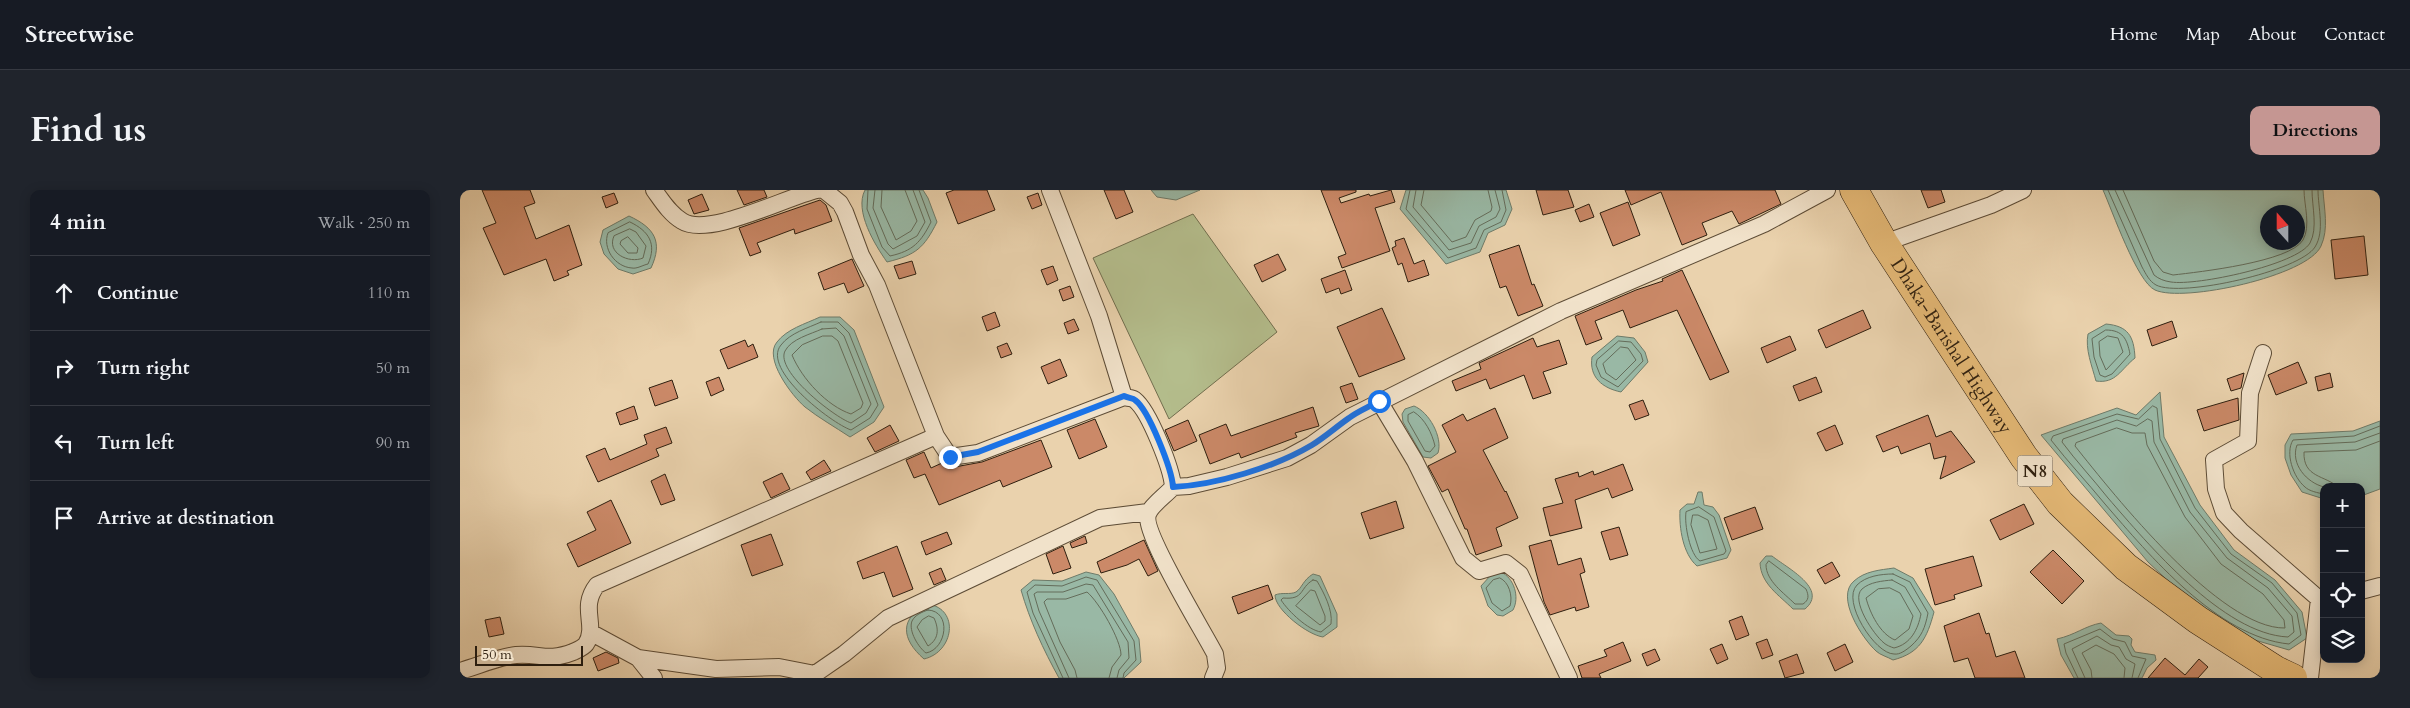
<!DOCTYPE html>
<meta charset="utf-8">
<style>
body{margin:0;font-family:Cardo,serif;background:#20242c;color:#f1f3f6}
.controls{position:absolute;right:15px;bottom:15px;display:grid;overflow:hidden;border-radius:10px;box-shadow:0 2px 12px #0003}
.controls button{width:45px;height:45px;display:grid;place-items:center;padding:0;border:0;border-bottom:1px solid #363941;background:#171b24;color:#f1f3f6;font:25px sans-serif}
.compass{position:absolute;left:1800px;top:15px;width:45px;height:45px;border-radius:50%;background:#171b24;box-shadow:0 2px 12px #0003;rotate:339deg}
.scale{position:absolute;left:15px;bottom:12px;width:108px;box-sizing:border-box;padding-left:5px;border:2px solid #2e1f0f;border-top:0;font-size:14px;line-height:18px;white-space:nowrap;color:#2e1f0f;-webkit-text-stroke:4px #f1e2ca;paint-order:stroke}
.stop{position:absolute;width:15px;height:15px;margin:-11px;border:4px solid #1a73e8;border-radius:50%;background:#fff}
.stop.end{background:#1a73e8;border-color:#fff;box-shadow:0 1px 5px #0008}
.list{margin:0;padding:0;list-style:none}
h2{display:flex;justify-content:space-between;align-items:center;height:65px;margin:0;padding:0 20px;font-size:21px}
h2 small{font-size:16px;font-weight:400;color:#9ea1a6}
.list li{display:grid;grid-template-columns:32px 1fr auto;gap:15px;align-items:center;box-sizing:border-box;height:75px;padding:0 20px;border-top:1px solid #363941}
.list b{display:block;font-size:19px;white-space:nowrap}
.list em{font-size:16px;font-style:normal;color:#9ea1a6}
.icon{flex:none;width:28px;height:28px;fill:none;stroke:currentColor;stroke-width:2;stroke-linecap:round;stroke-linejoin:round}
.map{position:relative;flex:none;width:1920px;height:488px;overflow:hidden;border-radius:10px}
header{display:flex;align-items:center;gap:30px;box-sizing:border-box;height:70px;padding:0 25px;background:#171b24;border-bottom:1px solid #363941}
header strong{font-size:24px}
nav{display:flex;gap:28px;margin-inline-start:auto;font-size:18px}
.intro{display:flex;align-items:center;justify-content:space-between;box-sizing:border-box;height:120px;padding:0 30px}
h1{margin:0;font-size:35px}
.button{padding:12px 22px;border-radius:10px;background:#c59692;color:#111;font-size:18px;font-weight:700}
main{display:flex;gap:30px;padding:0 30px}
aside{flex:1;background:#171b24;border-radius:10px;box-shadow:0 2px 12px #0003}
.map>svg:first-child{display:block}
.green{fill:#b4bd8c;stroke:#716e4e}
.water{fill:#99b8a5;stroke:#6e7b69;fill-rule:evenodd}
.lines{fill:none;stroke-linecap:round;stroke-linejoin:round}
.shore{stroke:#646c5a;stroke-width:1}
.building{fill:#cb8968;stroke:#2e1f0f}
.minor-casing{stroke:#5d4c36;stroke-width:18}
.trunk-casing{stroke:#2e1f0f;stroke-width:29}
.minor{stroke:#f1e2ca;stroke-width:16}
.trunk{stroke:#e5b976;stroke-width:28}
.route{stroke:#1a73e8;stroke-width:6}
.labels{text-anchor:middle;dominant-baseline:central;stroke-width:4;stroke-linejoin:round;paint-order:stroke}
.shield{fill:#f1e2ca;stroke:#685a47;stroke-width:1}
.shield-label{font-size:18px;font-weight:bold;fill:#2e1f0f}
.street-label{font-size:19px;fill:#2e1f0f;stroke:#f1e2ca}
</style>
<header>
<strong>Streetwise</strong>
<nav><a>Home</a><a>Map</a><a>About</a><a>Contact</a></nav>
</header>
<div class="intro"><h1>Find us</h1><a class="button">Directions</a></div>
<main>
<aside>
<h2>4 min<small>Walk · 250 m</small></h2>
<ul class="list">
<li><svg class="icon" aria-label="ahead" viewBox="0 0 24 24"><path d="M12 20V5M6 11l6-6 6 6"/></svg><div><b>Continue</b></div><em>110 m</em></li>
<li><svg class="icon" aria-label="right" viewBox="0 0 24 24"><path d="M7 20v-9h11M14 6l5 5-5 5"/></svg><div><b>Turn right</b></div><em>50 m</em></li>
<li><svg class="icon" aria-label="left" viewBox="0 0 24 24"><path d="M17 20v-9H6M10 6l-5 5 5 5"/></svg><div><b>Turn left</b></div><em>90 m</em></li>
<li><svg class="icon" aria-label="arrive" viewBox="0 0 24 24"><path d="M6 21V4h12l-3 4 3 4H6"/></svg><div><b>Arrive at destination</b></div></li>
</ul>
</aside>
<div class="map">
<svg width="1920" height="488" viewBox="0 0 1920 488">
<rect width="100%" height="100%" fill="#ead2ad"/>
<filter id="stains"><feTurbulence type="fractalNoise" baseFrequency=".004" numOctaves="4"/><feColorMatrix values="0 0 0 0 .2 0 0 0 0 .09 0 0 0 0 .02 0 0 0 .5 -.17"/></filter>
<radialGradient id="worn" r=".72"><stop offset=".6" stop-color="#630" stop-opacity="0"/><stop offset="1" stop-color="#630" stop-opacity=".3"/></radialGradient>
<!-- green -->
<path class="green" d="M733,24L817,142L709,229L633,68Z"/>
<!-- water -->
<path class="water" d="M405,0H463L468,8L477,32C464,58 456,65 427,72C415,55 394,21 405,0Z
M691,0H740L716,10L697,7Z
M946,0H1046L1052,19L1045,35L1028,43L1020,62L986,74L940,19Z
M1643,0H1863C1864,18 1869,39 1861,56C1848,86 1723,113 1695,100C1677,92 1652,20 1643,0ZM1808,22H1838V52H1808Z
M169,26C195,38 203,52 191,78L173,84L158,79L144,64L140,52L143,40Z
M360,127H380L394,140L424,217L414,232L390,247C375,237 359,228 345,217C332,206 303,168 317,152C327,139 345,134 360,127Z
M1646,134C1668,136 1674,146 1675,168C1661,179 1656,194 1636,191C1632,176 1625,159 1628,144Z
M1157,146L1174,148L1185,162L1188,172L1161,202C1142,198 1129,187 1132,167Z
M1700,202L1704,247L1740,315L1774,360L1815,390L1842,422L1847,448L1829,460L1781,446L1721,403L1688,372L1581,245L1657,218L1676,225Z
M954,216C969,222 983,247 978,263L971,268L963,267L943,232L942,224L945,219Z
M1920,231V299L1901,306V297H1864V309L1842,302L1831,285L1825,268V255L1831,244L1893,241Z
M1238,302H1242L1244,315L1253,317L1259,325L1271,360L1267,368L1237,376C1223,364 1219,338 1220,320L1227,314H1234Z
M1306,366H1312C1327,378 1369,399 1345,419H1333C1319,405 1301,394 1300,373Z
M1434,378L1453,388L1474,422C1467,448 1460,463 1433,470C1428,467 1420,465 1416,461C1402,448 1375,407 1394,391C1405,381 1420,380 1434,378Z
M626,382L639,385L654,404L679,449L681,472L664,488H599C583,459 570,431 561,400L573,390L602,391Z
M1041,382C1054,388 1060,407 1053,420L1043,426L1037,425L1028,416L1021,396L1031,385Z
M853,384L860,386L877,424V437L863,447C848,445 815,420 815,405C822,402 830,405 836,402C842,398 843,390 853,384Z
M468,414C500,419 494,462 464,469C441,449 439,428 468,414Z
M1641,433L1656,445L1669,446L1672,449L1671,455L1675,462L1695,465L1696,470L1687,478L1682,488H1614L1601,465L1597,449C1615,445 1625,436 1641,433Z"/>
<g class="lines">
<!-- shore -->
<path class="shore" d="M408,0L407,19L422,57L430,66C453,61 461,52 471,32L459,0
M415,0L413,18L428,54L433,59L457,46L465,32L453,0
M422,0L421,17L436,50L451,41L457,31L445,0
M950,0L946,19L988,68L1016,58L1024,40L1041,32L1046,20L1042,0
M956,0L953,17L989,60L1011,53L1019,36L1036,27L1040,19L1035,0
M964,0L961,15L992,52L1006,47L1015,30L1031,21L1032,17L1028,0
M1648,0L1682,77C1686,84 1689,91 1696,95C1721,108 1840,81 1855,57C1865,41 1858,18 1858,0
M1655,0L1694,85C1699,89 1704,91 1711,92C1736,96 1837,75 1850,53C1858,38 1852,17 1852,0
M1663,0L1694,71L1703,82L1713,85C1739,82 1830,72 1843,50C1851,36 1844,15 1844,0
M170,32C189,41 197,54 188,74C183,75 177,79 172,78C155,77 142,58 148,43Z
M170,39L176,42L186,56L183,68C169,74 146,63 154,46Z
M168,47L178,58L177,63H168L160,54L161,51Z
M361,132H378L389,143L418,215L410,228L391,240C371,233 301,179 321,155C330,143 348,138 361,132Z
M362,139L376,138L384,146L411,214L406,223L391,233C374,227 315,181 325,161C331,149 351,144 362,139Z
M1646,140C1663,140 1667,149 1670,164L1652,184L1645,187L1640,185L1634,167L1632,149Z
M363,146H372L378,151L403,213L401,218L391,224C367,216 342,189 332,165L342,155Z
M1648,146L1658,148L1663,162L1646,180L1640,166L1639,152Z
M1159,151L1171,152L1181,164L1183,171L1158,197L1141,187L1136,175L1137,170Z
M1161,157L1168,158L1176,170L1156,190L1146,183L1143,174Z
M1693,216L1697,218L1700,249L1735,318L1771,364L1812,393L1837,423L1841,445L1829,454C1758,447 1689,365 1645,314C1627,292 1608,272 1591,250L1593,246L1657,224L1678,229Z
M954,222C965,229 972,243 975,256L970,262L965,261L948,231V225Z
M1688,229L1692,231L1694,252L1730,322L1767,368L1808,398L1832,426L1834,442L1828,447C1763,444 1688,354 1648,308C1633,289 1616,271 1602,252L1603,249L1657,230L1676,236Z
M1657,238L1672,243H1685L1687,255L1725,327L1761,374L1803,404L1824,430L1825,438C1760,439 1654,305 1615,256L1616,253Z
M1864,297C1847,293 1830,274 1837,255L1895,252L1920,243
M1878,297C1865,285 1843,288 1844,262L1896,260L1920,251
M1864,304C1858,303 1849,301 1845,297C1833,287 1825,263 1833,250L1894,246L1920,236
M1239,317L1254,327L1266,361L1264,364L1240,371C1230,365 1224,334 1226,322Z
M1233,325H1238L1248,330L1257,359L1240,363L1231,335Z
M1309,371L1346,399C1349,406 1349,410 1343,414H1335C1324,403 1306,391 1306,375Z
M1433,384L1450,392L1468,423C1465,438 1462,446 1451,456C1446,460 1440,465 1434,464C1415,464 1381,411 1397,395C1406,386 1421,384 1433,384Z
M1040,388C1049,392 1053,406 1050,416L1042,421L1032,413L1026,398L1033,390Z
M853,390L857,391C864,403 873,420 871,434L861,442C848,440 829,422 821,410L823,408C845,410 839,398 853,390Z
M1432,390L1445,397L1461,424C1458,439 1451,454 1434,458C1431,457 1426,455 1424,453C1414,445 1390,410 1402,399C1410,392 1422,391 1432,390Z
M1430,398L1440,403L1453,426L1449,439L1435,450C1420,444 1410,423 1406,408L1418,399Z
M851,400L855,401L865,426V431L860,435L836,416Z
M468,420C492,421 487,459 466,463C459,458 448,441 452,431C455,425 462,422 468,420Z
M469,426L474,428C479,439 479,449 468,456L457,437L462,430Z
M603,488L573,423L567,402L575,395L602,396L626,387L637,390L674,451L676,470L664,483L663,488
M609,488L579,421L574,404L577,402H603L626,394L633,395L668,452L669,468L659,480L657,488
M617,488L615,480L600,452L584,412L587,409H606L627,402C639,412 661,450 661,465L652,477L649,488
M1618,488L1606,463L1604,454L1640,439L1653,449L1665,452L1672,466L1686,469L1678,488
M1625,488L1612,459L1637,446L1651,455L1659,457L1666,469L1675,474L1672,488
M1632,488L1631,480L1622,463L1636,455L1654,464L1665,478L1664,488"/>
</g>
<!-- building -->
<path class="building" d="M22,0H70L75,13L64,17L76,49L109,35L122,75L107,81L109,85L94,91L86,69L44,85L23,38L36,33Z
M277,0H304L307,7L284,15Z
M494,0H527L535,20L498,34L486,3Z
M644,0H664L673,22L656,29Z
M861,0H896V2L879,8L881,13L909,4L910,6L931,0L935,12L915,18L930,61L882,78L878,67L886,64Z
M1076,0H1108L1114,17L1083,25Z
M1165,0H1315L1321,14L1279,34L1272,21L1242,33L1247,45L1222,55L1201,2L1171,15Z
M1461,0H1481L1485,12L1468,18Z
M154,3L158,13L146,18L142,7Z
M578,3L582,15L572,19L567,7Z
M242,4L249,20L234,24L228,10Z
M360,10L366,15L372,31L335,44L334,39L297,53L301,62L290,66L279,38Z
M1168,12L1180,45L1153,56L1140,23Z
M1129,14L1134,27L1120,32L1115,20Z
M1904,46L1908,85L1875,89L1871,50Z
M944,48L954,74L964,70L969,85L948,92L942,73L938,75L932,58L936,56L935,51Z
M1059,55L1072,95L1074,94L1083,116L1058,126L1046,96L1040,98L1029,65Z
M818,64L826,80L802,92L794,75Z
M392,69L404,96L388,103L384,93L364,100L358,83Z
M452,71L456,84L439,89L434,76Z
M593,76L598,90L587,95L581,80Z
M885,80L892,100L881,104L879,98L866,103L861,89Z
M1222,80L1269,182L1250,190L1217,120L1170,138L1163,120L1135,131L1142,149L1126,155L1115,126L1176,100L1203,91L1202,89Z
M610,96L614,107L603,111L599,100Z
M922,118L945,169L899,187L877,137Z
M1403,120L1411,138L1366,158L1358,140Z
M535,122L540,136L527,141L522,127Z
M614,129L619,140L608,144L604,133Z
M1712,131L1717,147L1692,156L1687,140Z
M1330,146L1336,160L1307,173L1301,158Z
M1073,148L1077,157L1099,150L1107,174L1083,182L1091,203L1073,209L1064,185L1030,199L1026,189L996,201L992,191L1021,179L1019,173Z
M285,150L288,157L293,154L298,167L268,179L260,160Z
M547,153L552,164L541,168L537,157Z
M600,169L607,186L588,194L581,177Z
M1838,172L1847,193L1816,205L1808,185Z
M1784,183L1781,198L1771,201L1767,189Z
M1870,183L1873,197L1858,201L1855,187Z
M259,187L264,200L251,206L246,192Z
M1356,187L1362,202L1339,211L1333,196Z
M212,190L218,208L195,216L189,198Z
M892,193L898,209L886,213L880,197Z
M1778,208L1779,230L1744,241L1737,220Z
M1183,210L1189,225L1175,230L1169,215Z
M174,216L178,229L160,235L156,223Z
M853,217L859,236L835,243L837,247L781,268L779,263L750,274L739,245L766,234L771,246Z
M1035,218L1048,248L1023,260L1045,302L1046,301L1058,328L1036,338L1042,356L1016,365L1007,339H1005L988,299L982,302L968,276L996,262L982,235L1003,224L1007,231Z
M1468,225L1476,247L1491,241L1515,272L1480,289L1486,266L1474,269L1470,253L1441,264L1438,256L1423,262L1416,246Z
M635,229L647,257L619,269L607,240Z
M728,230L737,251L714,261L705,240Z
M430,235L439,251L415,262L407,248Z
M1375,235L1383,254L1366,261L1357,243Z
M206,237L212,253L196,259L199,266L138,292L126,266L145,258L150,270L187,254L184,245Z
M581,250L592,277L543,297L540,290L479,315L465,284L454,288L446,270L464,262L471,278L482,273L489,278L522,272Z
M364,270L371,281L351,290L346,282Z
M1163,274L1173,300L1152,308L1148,298L1115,310L1122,338L1090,346L1083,318L1103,313L1095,289L1118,282L1119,287L1133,281L1134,285Z
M322,283L330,299L311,308L303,292Z
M205,284L215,310L201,315L191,291Z
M151,310L171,353L118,377L107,354L136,340L127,322Z
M936,311L944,338L910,349L901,323Z
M1564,314L1574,334L1540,350L1530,330Z
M1295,317L1303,339L1272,350L1264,328Z
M1159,337L1168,365L1150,370L1141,342Z
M487,342L492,354L466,365L461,352Z
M311,344L323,375L292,386L281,355Z
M625,346L627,353L612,358L610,353Z
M684,350L698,381L688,386L679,369L667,375L641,383L637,372Z
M1091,350L1098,375L1121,368L1125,382L1120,384L1129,417L1116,421L1115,417L1090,425L1084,412L1069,356Z
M437,356L453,399L433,407L424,382L403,389L397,372Z
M603,356L611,378L593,384L586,364Z
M1593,360L1624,391L1602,414L1570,382Z
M1513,366L1522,396L1494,405L1495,409L1475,415L1465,379Z
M1372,372L1380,386L1365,394L1357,380Z
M481,378L486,390L474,395L469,383Z
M808,395L813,409L778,424L772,407Z
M1519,423L1526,444L1529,443L1536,467L1555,461L1565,488H1515L1508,468L1494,472L1484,436Z
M1282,426L1289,445L1276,450L1269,431Z
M40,427L44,444L29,447L25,430Z
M1307,449L1313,465L1302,469L1296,453Z
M1163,452L1171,471L1139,484L1141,488H1122L1118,476L1147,466L1144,460Z
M1262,454L1268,469L1257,474L1250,459Z
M1385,454L1393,472L1375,481L1367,463Z
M1195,459L1200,470L1187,476L1182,464Z
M146,462L158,468L159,473L138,481L133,468Z
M1337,464L1344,483L1325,488L1319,471Z
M1705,468L1725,485L1739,469L1748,477L1738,488H1688Z"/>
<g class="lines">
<defs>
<path id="minor" d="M194,0C202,11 210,24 222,31C248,48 326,7 357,0
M364,0L380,13L385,22L401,65L417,95L476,246L490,267L518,263L664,207C668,208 673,208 675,210C689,221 712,279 713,297
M590,0L639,126L664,207
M1424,53L1531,15L1563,0
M1803,163L1790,203L1788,251L1754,270L1756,299L1764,323L1781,341L1859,409
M919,211L955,271L1003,368L1019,381L1046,373L1060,384L1109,488
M1901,401L1920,396
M130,442L178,468L194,488
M178,468L256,479L319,477L355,484L384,464L428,428L640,328L688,322
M0,481C18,476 38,467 56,465C80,463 87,472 113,462C117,460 123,458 126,454C138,435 119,418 137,395L476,246
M753,488L757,478L755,464C744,442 679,338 689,322C692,315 707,304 713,297L729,296L767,287L827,268L851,255L890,227L1101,121L1304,34L1367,0
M1850,488L1859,409"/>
<g id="trunk">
<path id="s1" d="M1394,0L1424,53L1564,267L1600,313L1666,377L1738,430L1816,480L1833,488"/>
</g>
</defs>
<!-- minor casing -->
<use href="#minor" class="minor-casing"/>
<!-- trunk casing -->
<use href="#trunk" class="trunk-casing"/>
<!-- minor -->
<use href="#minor" class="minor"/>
<!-- trunk -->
<use href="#trunk" class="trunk"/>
</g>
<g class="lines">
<!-- route -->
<path class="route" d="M490,267L518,262L664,206C668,208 673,208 675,210C689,220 712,280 713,297C756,295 815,277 852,255C865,247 876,237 889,228C898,221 909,217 919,211"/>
</g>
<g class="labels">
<!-- shield labels -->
<rect class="shield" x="1557.5" y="265.5" width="35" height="31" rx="4"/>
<g class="shield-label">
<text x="1575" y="281">N8</text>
</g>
<!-- street labels -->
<g class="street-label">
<text stroke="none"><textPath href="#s1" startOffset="184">Dhaka-Barishal Highway</textPath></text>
</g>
</g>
<rect width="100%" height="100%" filter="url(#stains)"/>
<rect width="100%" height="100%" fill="url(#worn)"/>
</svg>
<div class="controls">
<button>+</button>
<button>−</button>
<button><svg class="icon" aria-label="locate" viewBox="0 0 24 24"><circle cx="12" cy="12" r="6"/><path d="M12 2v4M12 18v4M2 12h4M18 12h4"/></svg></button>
<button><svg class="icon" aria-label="layers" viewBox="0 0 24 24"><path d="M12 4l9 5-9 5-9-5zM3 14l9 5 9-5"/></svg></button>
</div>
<svg class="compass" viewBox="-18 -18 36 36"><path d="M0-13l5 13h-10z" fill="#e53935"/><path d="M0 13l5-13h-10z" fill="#9ea1a6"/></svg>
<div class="scale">50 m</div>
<div class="stop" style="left:919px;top:211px"></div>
<div class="stop end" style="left:490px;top:267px"></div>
</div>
</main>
